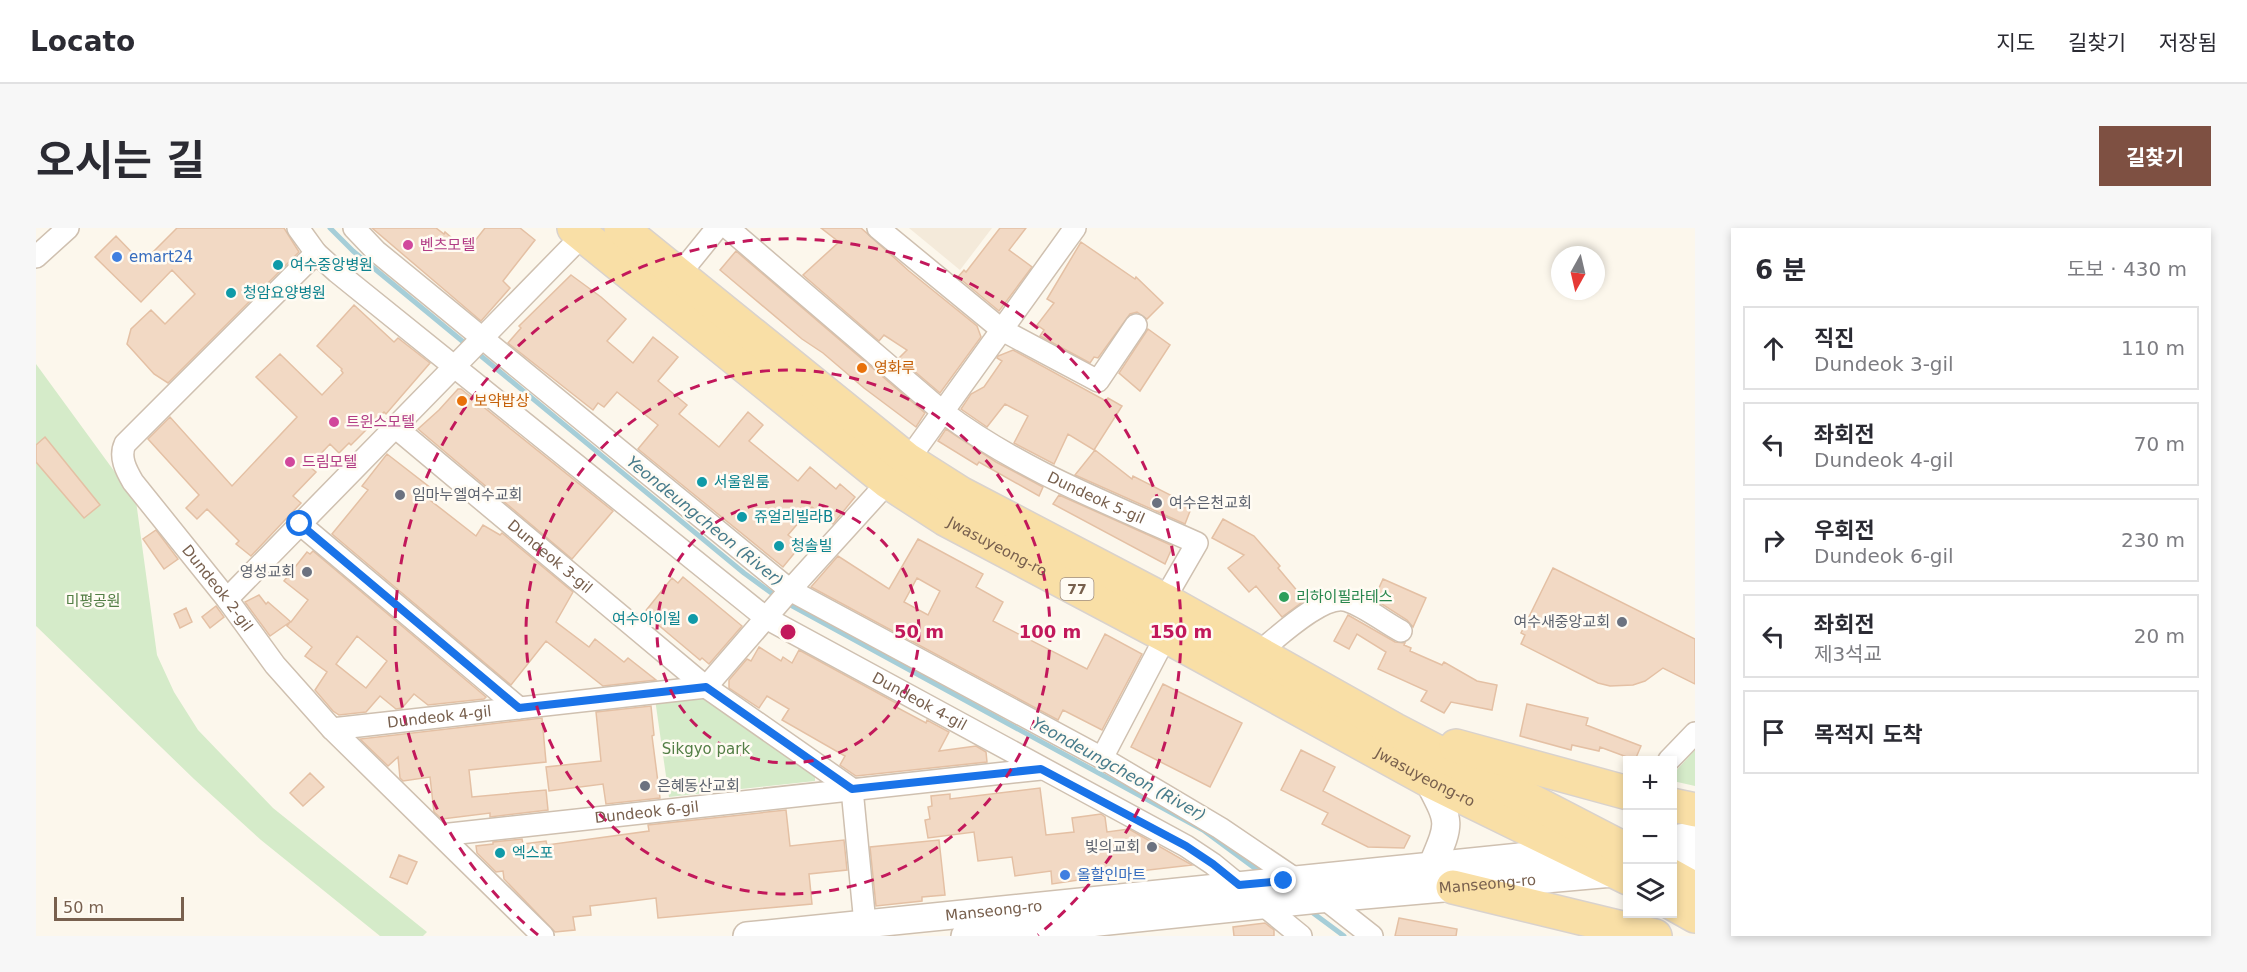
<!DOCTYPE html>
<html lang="ko">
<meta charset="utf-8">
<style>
body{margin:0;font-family:"DejaVu Sans","Noto Sans KR",sans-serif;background:#f7f7f7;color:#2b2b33}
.controls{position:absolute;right:18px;bottom:18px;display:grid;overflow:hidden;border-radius:0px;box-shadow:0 3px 9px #0003}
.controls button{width:54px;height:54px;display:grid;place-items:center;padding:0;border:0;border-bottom:2px solid #e1e1e2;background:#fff;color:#2b2b33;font:30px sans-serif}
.compass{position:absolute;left:1515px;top:18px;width:54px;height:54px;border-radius:50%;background:#fff;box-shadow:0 3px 9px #0003;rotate:188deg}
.scale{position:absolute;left:18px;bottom:15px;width:130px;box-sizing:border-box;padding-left:6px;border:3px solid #78604e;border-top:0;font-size:16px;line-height:21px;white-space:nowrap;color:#78604e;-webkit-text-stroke:4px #fffbf3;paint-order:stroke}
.stop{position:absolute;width:18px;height:18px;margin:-14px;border:4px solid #1a73e8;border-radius:50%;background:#fff}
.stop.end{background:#1a73e8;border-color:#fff;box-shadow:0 2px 6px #0008}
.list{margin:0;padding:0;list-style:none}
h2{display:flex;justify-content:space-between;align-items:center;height:78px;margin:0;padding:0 24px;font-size:26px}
h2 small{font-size:20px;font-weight:400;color:#7c7c81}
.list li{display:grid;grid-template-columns:39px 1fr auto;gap:18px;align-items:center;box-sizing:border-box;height:84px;margin:0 12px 12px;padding:0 12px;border:2px solid #e1e1e2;border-radius:0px}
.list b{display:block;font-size:22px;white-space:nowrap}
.list p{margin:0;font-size:20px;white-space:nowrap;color:#7c7c81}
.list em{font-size:20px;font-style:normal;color:#7c7c81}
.icon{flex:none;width:33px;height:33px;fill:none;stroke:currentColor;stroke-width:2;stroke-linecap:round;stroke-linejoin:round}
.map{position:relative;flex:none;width:1659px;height:708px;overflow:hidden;border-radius:0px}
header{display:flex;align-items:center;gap:36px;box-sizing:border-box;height:84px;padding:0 30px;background:#fff;border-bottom:2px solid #e1e1e2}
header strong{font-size:28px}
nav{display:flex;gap:33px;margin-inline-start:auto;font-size:21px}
.intro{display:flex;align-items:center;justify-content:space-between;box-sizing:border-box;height:144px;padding:0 36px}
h1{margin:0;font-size:42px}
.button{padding:15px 27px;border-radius:0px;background:#7e5042;color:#fff;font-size:21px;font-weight:700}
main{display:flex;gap:36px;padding:0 36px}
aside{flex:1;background:#fff;border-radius:0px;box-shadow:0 3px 9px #0003}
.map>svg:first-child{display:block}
.residential{fill:#f4eada}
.green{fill:#d5ebc9}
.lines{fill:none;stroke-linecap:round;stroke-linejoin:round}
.stream{stroke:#a6ced8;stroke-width:5}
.building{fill:#f2d9c4;stroke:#e4c0a4;stroke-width:1.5;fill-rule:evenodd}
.minor-casing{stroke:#cfc0b0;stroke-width:24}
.tertiary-casing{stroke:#cfc0b0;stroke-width:30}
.primary-casing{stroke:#d9d2cd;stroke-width:36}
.minor{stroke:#fff;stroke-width:21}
.tertiary{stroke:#fff;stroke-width:27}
.primary{stroke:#f9dfa6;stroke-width:33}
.route{stroke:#1a73e8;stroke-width:8}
.ring{fill:none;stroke:#c2185b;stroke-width:3;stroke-dasharray:10 8}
.hotel-dot{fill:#d1479c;stroke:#fffbf3;stroke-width:2}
.shop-dot{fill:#3f7fe0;stroke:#fffbf3;stroke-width:2}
.culture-dot{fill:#0f9aa8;stroke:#fffbf3;stroke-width:2}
.food-dot{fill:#e8710a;stroke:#fffbf3;stroke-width:2}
.worship-dot{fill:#6b7280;stroke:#fffbf3;stroke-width:2}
.leisure-dot{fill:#2e9e5b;stroke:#fffbf3;stroke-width:2}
.labels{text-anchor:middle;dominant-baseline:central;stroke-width:5;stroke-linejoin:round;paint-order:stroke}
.shield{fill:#fffbf3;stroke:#a08e80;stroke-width:1.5}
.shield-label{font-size:14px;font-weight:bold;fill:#78604e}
.hotel-label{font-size:15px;fill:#b23c85;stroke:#fffbf3;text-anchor:start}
.shop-label{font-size:15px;fill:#366cbe;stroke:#fffbf3;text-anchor:start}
.culture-label{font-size:15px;fill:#0d838f;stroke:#fffbf3;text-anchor:start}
.food-label{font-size:15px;fill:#c56008;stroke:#fffbf3;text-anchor:start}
.worship-label{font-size:15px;fill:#5b616d;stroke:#fffbf3;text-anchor:start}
.street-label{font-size:15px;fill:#78604e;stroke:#fffbf3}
.leisure-label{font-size:15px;fill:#27864d;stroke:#fffbf3;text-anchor:start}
.park-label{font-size:15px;fill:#537e45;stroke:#fffbf3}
.water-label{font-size:16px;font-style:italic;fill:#477b8b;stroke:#fffbf3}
.centre{fill:#c2185b;stroke:#fffbf3;stroke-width:3}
.ring-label{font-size:18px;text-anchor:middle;font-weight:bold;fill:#c2185b;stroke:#fffbf3;stroke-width:5;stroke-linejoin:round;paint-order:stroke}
</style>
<header>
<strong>Locato</strong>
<nav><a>지도</a><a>길찾기</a><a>저장됨</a></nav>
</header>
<div class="intro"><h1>오시는 길</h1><a class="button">길찾기</a></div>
<main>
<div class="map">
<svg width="1659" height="708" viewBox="0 0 1659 708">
<rect width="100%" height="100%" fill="#fcf7ec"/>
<!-- residential -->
<path class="residential" d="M873,0H956L924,42Z"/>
<!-- green -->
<path class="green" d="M0,136L100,273L121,427L138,464L162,502L237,580L391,704L387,708H344L225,612L158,551L0,398Z
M668,466L779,544V553L633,569L619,471Z
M1659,522V558L1637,553V546Z"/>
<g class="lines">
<!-- stream -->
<path class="stream" d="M294,0L317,23L431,117
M439,123L708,345L741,369
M749,374L1167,602L1228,647
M1273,682L1308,708"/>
</g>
<!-- building -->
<path class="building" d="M141,0H248L263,24L132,155L118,146L91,116L95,101L115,82L129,96L159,66L136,42L105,74L59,29L80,8L106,35Z
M336,0H400L408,6L409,4L431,23L449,0H484L499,12L467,53L474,60L445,93Z
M785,0H825L873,43L941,98L945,109L904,165L863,130L871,122L848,107L843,113L767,47L803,14Z
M964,0H990L973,22L996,39L963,83L922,49L928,42L930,44Z
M1045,14L1099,51L1100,49L1127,75L1111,91L1101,84L1094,86L1062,130L1058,129L1054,135L1004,108L1008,102L1001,97L1018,75L1011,71Z
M700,23L889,185L880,199L828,160L787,125L766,111L684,42Z
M535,47L565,69L590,91L571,113L597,135L617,109L642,129L622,153L651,177L643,186L683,219L712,184L727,197L713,213L762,253L774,239L800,261L804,256L819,269L797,296L776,279L752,307L765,317L747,339L602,221L622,197L581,164L568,179L562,175L557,182L472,115L485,100L483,98Z
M318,77L358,114L362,110L394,135L350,186L348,184L315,217L313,215L303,225L294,216L273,238L280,244L257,268L265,275L215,328L200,316L203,313L171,281L161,291L150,280L163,267L112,211L134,189L196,258L261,189L220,149L244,126L286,167L307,145L305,142L306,141L281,118Z
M1112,101L1134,117L1104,163L1083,145Z
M977,122L1070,173L1072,170L1086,178L1058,222L1032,206L1018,236L978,215L992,188L969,176L951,199L925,181L935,166L948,159L966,133L961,130L962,128Z
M422,161H425L577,283L536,331L382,201L403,182Z
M910,201L960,234L1007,259L1003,268L943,234L941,237L902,213Z
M9,209L64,277L48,290L0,234V217Z
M1059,222L1096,251L1097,248L1156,278L1149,296L1039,247Z
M351,226L396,261L390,269L440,308L447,297L464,307L466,305L537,364L520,394L553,419L559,411L588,434L592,430L620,452L567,458L510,413L475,457L296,306L332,262L326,258Z
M1023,267L1137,318L1129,336L1017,276Z
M1187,291L1218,308L1244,338L1242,340L1269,372L1246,389L1220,358L1213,364L1192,340L1208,327L1176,310Z
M120,302L142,331L128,341L107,311Z
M882,311L947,346L940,359L967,374L957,393L1051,441L1069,406L1106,426L1066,502L1027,482L1022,492L775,359L802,328L853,361ZM881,350L904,363L892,387L868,374Z
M277,323L450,469L448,471L392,477L378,466L366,480L360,481L344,468L330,484L303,487L297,483L279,462L291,444L269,428L276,419L251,398L254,394L234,408L209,374L223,367L230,376L232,374L255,394L272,372L248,353L271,324L274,326ZM321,408L351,433L330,460L300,436Z
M1517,340L1659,411V456L1627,440L1609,453L1597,457L1574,458L1562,455L1485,416L1489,407L1485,405Z
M647,349L706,398L673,436L666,430L664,432L608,385L636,350L642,355Z
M1347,351L1390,370L1377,399L1371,392L1338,371Z
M180,378L188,389L174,400L166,389Z
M150,380L156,394L144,400L138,386Z
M1312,387L1359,414L1369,415L1368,417L1375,420L1374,423L1406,437L1408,434L1441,453L1461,457L1456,482L1415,474L1408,485L1385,473L1391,463L1342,441L1350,424L1321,406L1313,421L1298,413Z
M723,419L745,433L747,429L756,435L763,422L862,476L860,479L890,495L891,492L913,504L903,523L940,518L950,524L951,534L820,548L804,537L809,528L746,492L753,481L731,468L723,480L693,460V452L711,431L715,433Z
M1127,456L1206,495L1174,559L1095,519Z
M1491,476L1552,490L1550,497L1605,518L1599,532L1564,519L1563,523L1536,517L1535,522L1484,508Z
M615,478L618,507L616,508L624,570L570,576L567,556L513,563L510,539L565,533L560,484Z
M506,490L510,534L433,542L436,569L510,562L512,582L454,589V585L406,591L398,584L394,549L367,553L364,550L362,529L352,538L324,511Z
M1265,522L1299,539L1287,563L1374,608L1368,620L1332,619L1286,596L1292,585L1245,562Z
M274,545L288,559L267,578L254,565Z
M1004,560L1010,607L1038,604L1036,590L1065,586L1069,589L1071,604L1093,601L1156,637L1042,650L1043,652L1016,656L1015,643L979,648L976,629L942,633L938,604L892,610L889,592L894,591L892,579L896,578L895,568L914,566V571Z
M750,582L754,618L808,612L811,642L773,646L776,676L622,690L620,670L588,674L554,678L555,687L537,689L539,702L519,704L468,651L467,643L460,644L441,625L440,618L457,616V614L486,611L487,616L510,613L511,617L613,603L612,597Z
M903,612L909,667L886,669V673L840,678L834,619Z
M363,627L381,634L371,656L354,649Z
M1363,690L1421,701L1420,708H1359Z
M1229,695L1238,702V708H1198L1197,699Z"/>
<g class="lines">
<defs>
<g id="minor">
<path id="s1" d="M262,0L280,25L89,216C83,229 90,242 97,254L191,371L239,437L296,501L507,708"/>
<path d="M318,0L340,23L754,362L1066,530L1184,600L1289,671L1336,708"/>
<path id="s2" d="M692,0L907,184C984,242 1074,276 1161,315L1128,372"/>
<path d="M842,0L966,102L1062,153L1100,97"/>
<path id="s3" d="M280,25L301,44L730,390L1150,618L1177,636L1265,708"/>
<path d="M0,29L32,0"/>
<path d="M642,48L681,0"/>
<path id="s4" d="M359,199L670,459L816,561L829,696"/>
<path d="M264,296L483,480"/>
<path d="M191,371L547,7"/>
<path d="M1222,425C1241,410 1288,364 1312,373C1330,379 1348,394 1365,403"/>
<path id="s5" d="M296,501L670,459L754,362L872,232L1039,0"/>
<path d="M1066,530L1130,408"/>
<path d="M1633,532L1659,505"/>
<path id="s6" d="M405,607L1005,541"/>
</g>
<g id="tertiary">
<path d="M1392,552C1415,596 1415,593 1396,638"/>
<path d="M1636,611L1659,608"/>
<path d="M1636,636L1659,632"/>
<path id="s7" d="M711,708L1543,623"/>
<path id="s8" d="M929,708L1283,671L1588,644"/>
</g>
<g id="primary">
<path id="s9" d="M538,0L852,254L909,291L1130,408L1392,552L1592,650"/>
<path d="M585,0L872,232L924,265L1128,372L1359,502L1592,623"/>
<path d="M1420,518L1592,565"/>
<path d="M1636,577L1659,582"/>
<path d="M1636,648L1659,661"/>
<path d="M1417,659L1619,708"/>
<path d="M1636,675L1659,688"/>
</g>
</defs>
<!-- minor casing -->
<use href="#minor" class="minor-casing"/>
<!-- tertiary casing -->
<use href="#tertiary" class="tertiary-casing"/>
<!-- primary casing -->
<use href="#primary" class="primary-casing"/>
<!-- minor -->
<use href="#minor" class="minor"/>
<!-- tertiary -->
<use href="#tertiary" class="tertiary"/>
<!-- primary -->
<use href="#primary" class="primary"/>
</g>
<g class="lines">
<!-- route -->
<path class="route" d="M264,296L483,480L670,459L816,561L1005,541L1150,618L1177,636L1203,657L1248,653"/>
</g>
<!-- distance rings -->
<g class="ring">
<circle cx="752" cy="404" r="131"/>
<circle cx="752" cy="404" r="262"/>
<path d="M502 707A393 393 0 1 1 1002 707"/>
</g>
<!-- markers -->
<g class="hotel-dot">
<circle cx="372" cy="17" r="6"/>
<circle cx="298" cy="194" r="6"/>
<circle cx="254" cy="234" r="6"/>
</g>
<g class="shop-dot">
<circle cx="81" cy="29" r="6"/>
<circle cx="1029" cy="647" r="6"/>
</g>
<g class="culture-dot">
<circle cx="242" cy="37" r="6"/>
<circle cx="195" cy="65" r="6"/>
<circle cx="666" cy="254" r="6"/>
<circle cx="706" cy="289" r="6"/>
<circle cx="743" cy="318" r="6"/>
<circle cx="657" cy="391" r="6"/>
<circle cx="464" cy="625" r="6"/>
</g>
<g class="food-dot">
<circle cx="826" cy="140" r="6"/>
<circle cx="426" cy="173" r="6"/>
</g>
<g class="worship-dot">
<circle cx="364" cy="267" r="6"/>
<circle cx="1121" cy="275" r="6"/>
<circle cx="271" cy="344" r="6"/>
<circle cx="1586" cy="394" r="6"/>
<circle cx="609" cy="558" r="6"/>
<circle cx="1116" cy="619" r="6"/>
</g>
<circle class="leisure-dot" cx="1248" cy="369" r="6"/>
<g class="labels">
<!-- shield labels -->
<rect class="shield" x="1024.5" y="350" width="33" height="22" rx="4.5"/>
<g class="shield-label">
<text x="1041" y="361">77</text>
</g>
<!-- hotel labels -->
<g class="hotel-label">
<text x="384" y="17">벤츠모텔</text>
<text x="310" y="194">트윈스모텔</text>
<text x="266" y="234">드림모텔</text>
</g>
<!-- shop labels -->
<g class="shop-label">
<text x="93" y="29">emart24</text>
<text x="1041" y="647">올할인마트</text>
</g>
<!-- culture labels -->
<g class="culture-label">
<text x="254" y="37">여수중앙병원</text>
<text x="207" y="65">청암요양병원</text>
<text x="678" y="254">서울원룸</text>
<text x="718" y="289">쥬얼리빌라B</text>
<text x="755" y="318">청솔빌</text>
<text x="645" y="391" text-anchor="end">여수아이윌</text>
<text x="476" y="625">엑스포</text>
</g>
<!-- food labels -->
<g class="food-label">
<text x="838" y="140">영화루</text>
<text x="438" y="173">보약밥상</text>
</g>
<!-- worship labels -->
<g class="worship-label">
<text x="376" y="267">임마누엘여수교회</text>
<text x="1133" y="275">여수은천교회</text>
<text x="259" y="344" text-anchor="end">영성교회</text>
<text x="1574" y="394" text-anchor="end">여수새중앙교회</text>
<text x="621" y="558">은혜동산교회</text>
<text x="1104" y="619" text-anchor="end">빛의교회</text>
</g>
<!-- street labels -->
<g class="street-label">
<text stroke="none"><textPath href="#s2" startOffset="459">Dundeok 5-gil</textPath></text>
<text stroke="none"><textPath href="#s9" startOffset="531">Jwasuyeong-ro</textPath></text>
<text stroke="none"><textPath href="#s4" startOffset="202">Dundeok 3-gil</textPath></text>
<text stroke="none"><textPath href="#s1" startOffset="477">Dundeok 2-gil</textPath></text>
<text stroke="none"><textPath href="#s3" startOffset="754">Dundeok 4-gil</textPath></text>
<text stroke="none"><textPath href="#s5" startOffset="108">Dundeok 4-gil</textPath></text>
<text stroke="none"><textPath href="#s9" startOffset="1017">Jwasuyeong-ro</textPath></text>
<text stroke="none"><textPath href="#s6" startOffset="207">Dundeok 6-gil</textPath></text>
<text stroke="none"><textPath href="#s8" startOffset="525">Manseong-ro</textPath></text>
<text stroke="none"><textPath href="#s7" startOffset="248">Manseong-ro</textPath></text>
</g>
<!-- leisure labels -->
<g class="leisure-label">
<text x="1260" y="369">리하이필라테스</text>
</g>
<!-- park labels -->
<g class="park-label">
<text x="57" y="373">미평공원</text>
<text x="670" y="521">Sikgyo park</text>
</g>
<!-- water labels -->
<g class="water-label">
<text transform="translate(669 293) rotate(39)">Yeondeungcheon (River)</text>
<text transform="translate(1083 541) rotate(29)">Yeondeungcheon (River)</text>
</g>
</g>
<circle cx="752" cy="404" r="9" class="centre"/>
<g class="ring-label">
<text x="883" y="410">50 m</text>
<text x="1014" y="410">100 m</text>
<text x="1145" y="410">150 m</text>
</g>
</svg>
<div class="controls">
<button>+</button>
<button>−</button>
<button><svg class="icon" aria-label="layers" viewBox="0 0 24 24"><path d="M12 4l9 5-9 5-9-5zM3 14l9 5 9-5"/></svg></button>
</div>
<svg class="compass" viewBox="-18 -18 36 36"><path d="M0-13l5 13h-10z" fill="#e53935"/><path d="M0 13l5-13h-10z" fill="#7c7c81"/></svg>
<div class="scale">50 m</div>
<div class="stop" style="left:264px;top:296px"></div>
<div class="stop end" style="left:1248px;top:653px"></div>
</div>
<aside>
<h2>6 분<small>도보 · 430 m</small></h2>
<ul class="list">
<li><svg class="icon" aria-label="ahead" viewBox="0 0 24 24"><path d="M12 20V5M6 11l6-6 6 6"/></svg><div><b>직진</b><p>Dundeok 3-gil</p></div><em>110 m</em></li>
<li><svg class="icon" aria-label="left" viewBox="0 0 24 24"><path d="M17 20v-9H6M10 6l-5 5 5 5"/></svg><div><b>좌회전</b><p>Dundeok 4-gil</p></div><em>70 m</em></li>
<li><svg class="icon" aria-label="right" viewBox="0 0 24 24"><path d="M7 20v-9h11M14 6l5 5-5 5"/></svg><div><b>우회전</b><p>Dundeok 6-gil</p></div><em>230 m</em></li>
<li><svg class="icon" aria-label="left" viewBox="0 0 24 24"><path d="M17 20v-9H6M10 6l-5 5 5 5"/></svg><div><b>좌회전</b><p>제3석교</p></div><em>20 m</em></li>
<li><svg class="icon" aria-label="arrive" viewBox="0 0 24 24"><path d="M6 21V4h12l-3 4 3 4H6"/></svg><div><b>목적지 도착</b></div></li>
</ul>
</aside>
</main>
